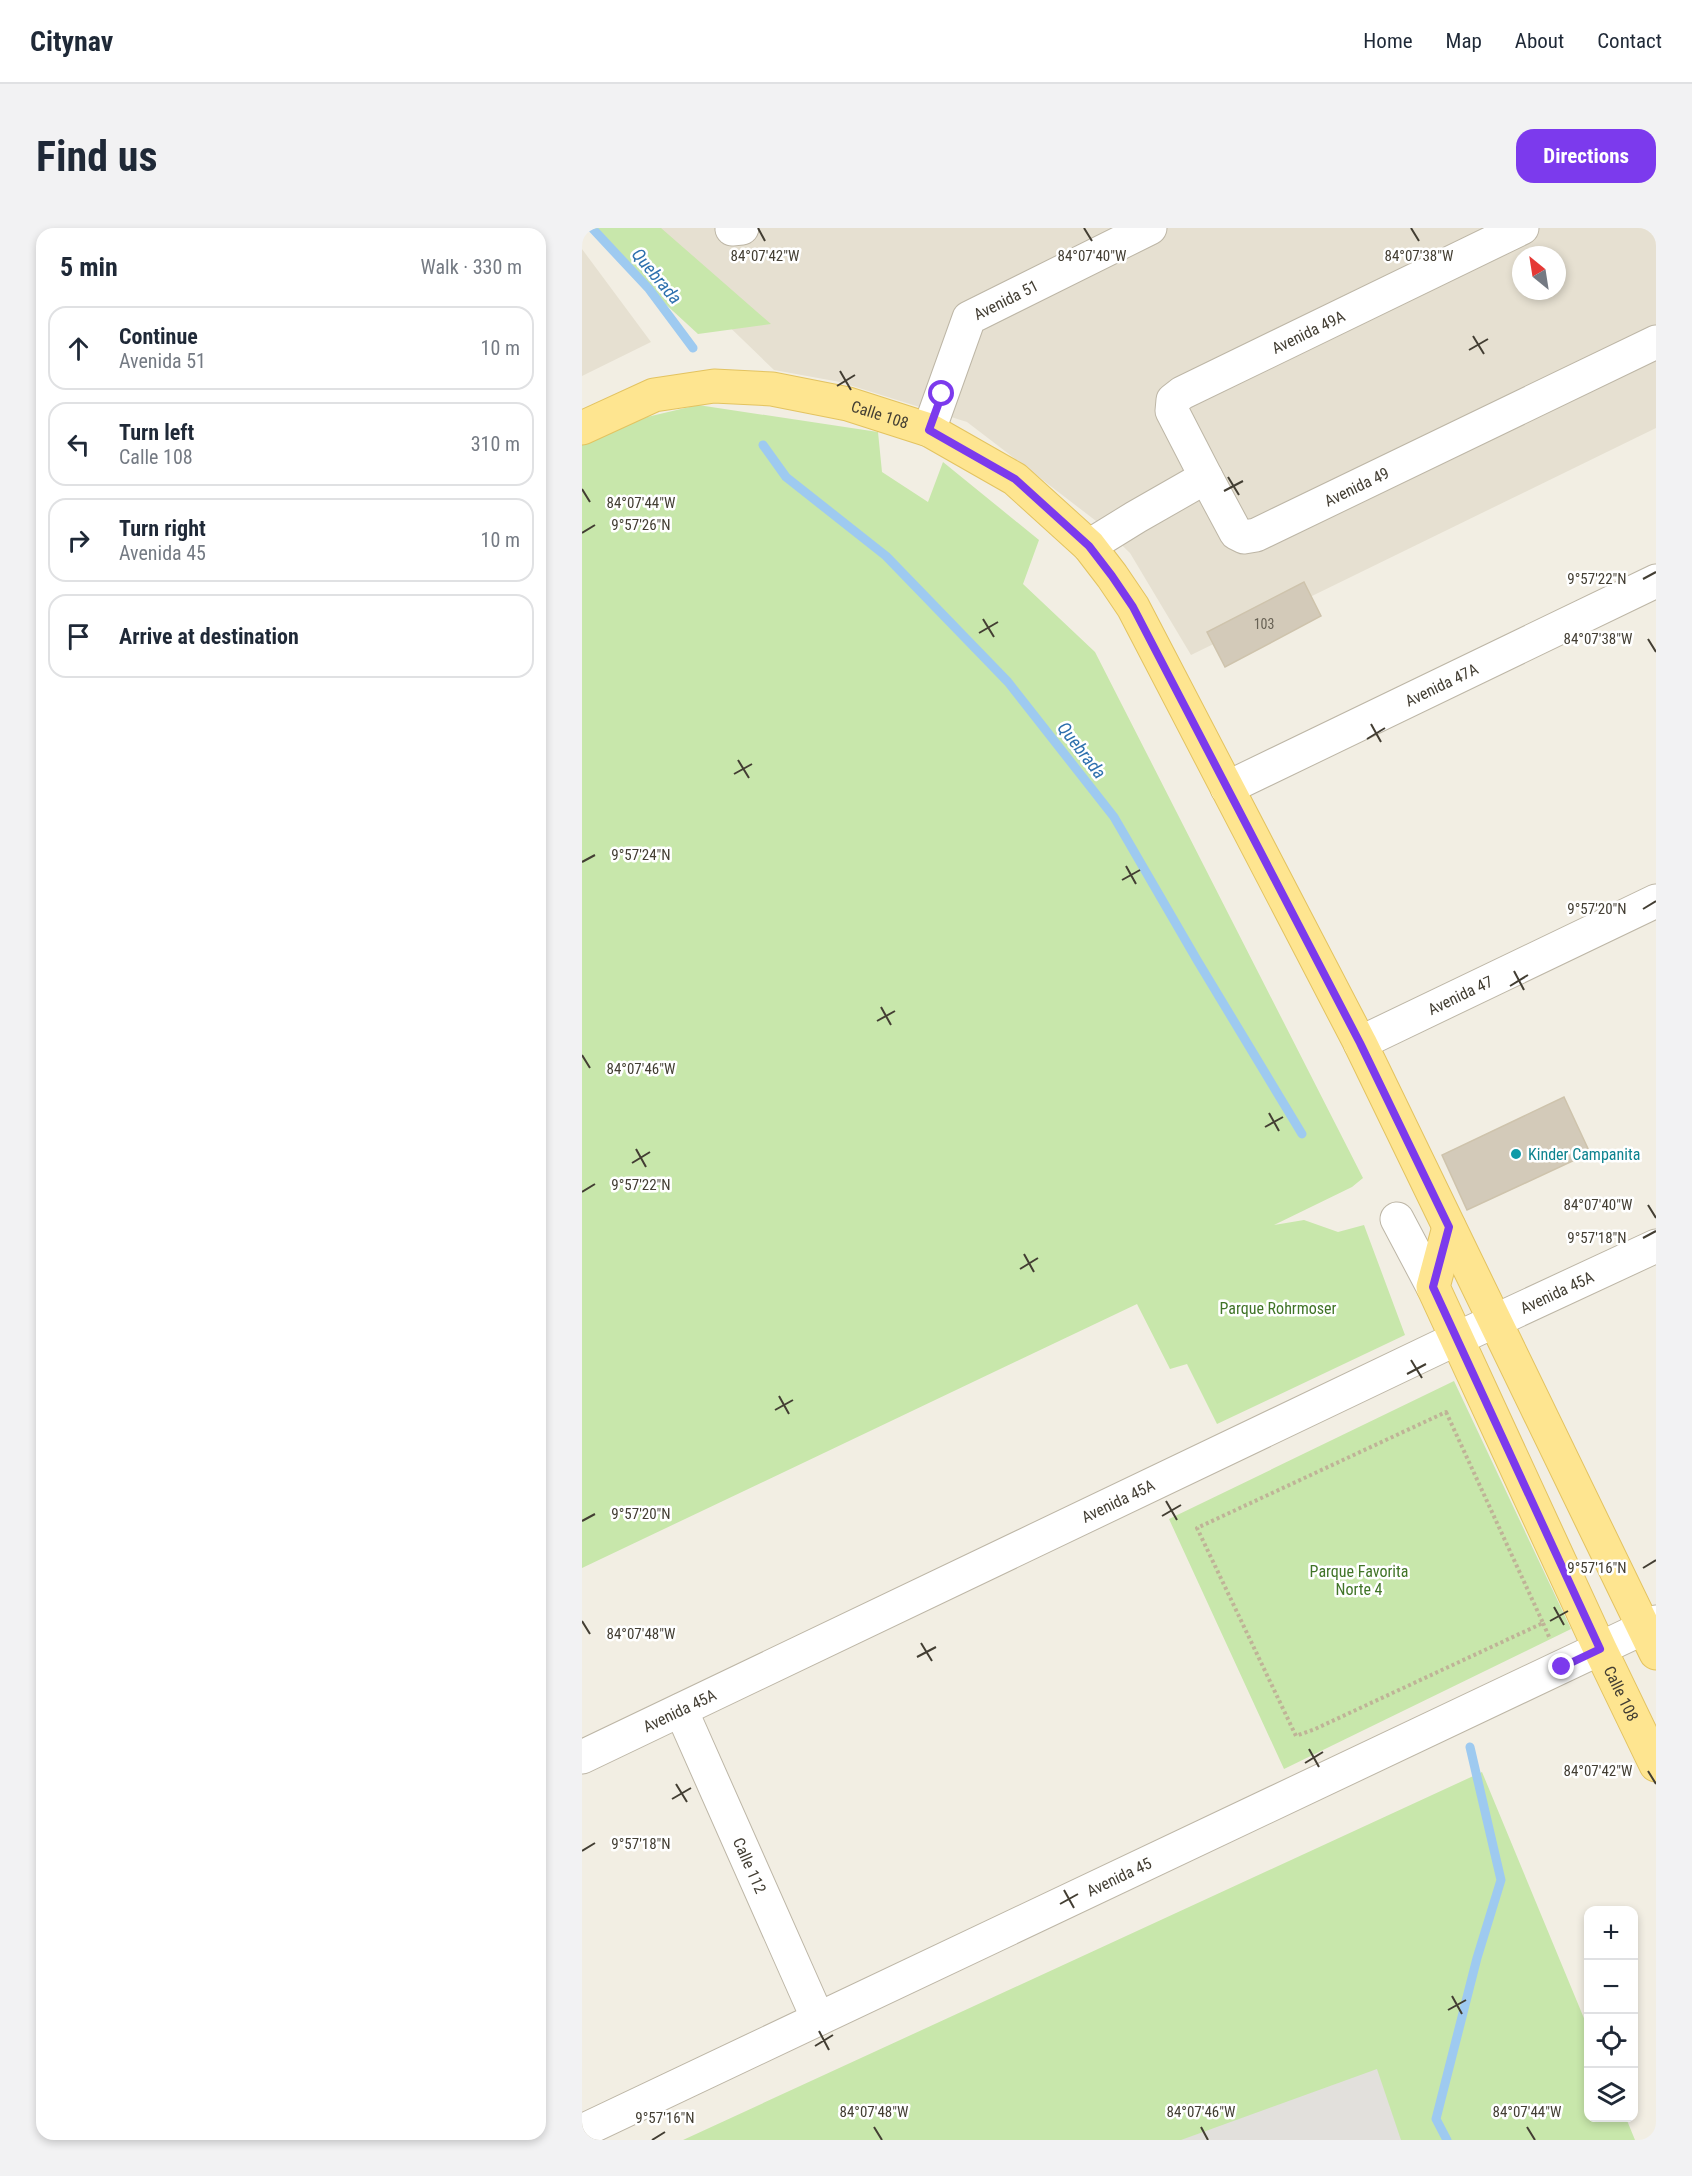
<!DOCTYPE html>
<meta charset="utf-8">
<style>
body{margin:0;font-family:"Roboto Condensed",sans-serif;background:#f2f2f3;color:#1f2937}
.controls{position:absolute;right:18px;bottom:18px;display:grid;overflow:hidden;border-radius:12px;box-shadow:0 3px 9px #0003}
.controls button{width:54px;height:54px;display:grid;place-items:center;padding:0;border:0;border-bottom:2px solid #e0e1e3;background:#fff;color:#1f2937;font:30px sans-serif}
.compass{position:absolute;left:930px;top:18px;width:54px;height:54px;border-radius:50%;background:#fff;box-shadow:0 3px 9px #0003;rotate:330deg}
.stop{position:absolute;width:18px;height:18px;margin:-14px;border:4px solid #7c3aed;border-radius:50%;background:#fff}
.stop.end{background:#7c3aed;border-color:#fff;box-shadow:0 2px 6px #0008}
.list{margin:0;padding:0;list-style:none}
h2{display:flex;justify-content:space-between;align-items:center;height:78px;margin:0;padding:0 24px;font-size:26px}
h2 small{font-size:20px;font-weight:400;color:#747a83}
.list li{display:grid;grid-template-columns:39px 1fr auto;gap:18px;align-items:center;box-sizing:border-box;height:84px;margin:0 12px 12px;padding:0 12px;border:2px solid #e0e1e3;border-radius:18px}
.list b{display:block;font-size:22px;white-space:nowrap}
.list p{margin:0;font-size:20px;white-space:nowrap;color:#747a83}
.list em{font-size:20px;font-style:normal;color:#747a83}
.icon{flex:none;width:33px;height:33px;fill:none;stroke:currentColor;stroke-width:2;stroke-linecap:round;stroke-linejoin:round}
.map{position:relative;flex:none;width:1074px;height:1912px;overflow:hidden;border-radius:18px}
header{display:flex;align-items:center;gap:36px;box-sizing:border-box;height:84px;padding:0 30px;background:#fff;border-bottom:2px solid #e0e1e3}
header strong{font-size:28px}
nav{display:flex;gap:33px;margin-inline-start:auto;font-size:21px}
.intro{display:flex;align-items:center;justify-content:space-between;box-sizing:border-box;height:144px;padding:0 36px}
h1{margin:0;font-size:42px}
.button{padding:15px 27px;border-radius:18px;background:#7c3aed;color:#fff;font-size:21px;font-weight:700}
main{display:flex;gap:36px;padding:0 36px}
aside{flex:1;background:#fff;border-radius:18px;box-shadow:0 3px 9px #0003}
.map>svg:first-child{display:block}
.residential{fill:#e6e0d1;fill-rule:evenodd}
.green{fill:#c8e7ab}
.parking{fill:#e2e0dc}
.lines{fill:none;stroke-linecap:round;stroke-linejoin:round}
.stream{stroke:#9ecaf0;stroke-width:9}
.building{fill:#d3cab9;stroke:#cec3ac;stroke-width:1.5}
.minor-casing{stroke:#bdb6a6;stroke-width:35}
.major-casing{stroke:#e3c360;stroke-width:35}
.path{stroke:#bfb397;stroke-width:4;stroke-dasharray:3 3;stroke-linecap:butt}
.minor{stroke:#fff;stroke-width:33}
.major{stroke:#fee590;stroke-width:33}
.route{stroke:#7c3aed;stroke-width:8}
.ticks{fill:none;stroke:#433e33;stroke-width:2}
.culture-dot{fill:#0f9aa8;stroke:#fff;stroke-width:2}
.labels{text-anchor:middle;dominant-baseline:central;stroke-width:5;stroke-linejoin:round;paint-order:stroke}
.number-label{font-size:14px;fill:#676154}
.street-label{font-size:16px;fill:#433e33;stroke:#fff}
.culture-label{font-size:16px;fill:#0d838f;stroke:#fff;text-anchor:start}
.park-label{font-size:16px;fill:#407427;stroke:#fff}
.water-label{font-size:18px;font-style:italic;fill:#2d70ae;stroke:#fff}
.ticks-label{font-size:15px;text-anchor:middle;fill:#433e33;stroke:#fff;stroke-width:5;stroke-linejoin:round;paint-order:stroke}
</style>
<header>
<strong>Citynav</strong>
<nav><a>Home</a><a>Map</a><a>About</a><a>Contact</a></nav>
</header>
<div class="intro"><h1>Find us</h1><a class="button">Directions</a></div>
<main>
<aside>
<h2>5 min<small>Walk · 330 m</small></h2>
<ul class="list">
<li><svg class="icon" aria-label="ahead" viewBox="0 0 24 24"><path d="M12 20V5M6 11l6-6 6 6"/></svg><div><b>Continue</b><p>Avenida 51</p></div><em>10 m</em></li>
<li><svg class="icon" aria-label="left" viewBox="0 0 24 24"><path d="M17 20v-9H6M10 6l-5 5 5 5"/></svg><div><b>Turn left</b><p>Calle 108</p></div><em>310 m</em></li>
<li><svg class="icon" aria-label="right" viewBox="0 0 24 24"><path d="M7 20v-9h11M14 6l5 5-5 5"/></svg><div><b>Turn right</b><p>Avenida 45</p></div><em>10 m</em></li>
<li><svg class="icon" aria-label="arrive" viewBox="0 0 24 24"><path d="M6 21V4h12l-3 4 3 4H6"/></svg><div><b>Arrive at destination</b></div></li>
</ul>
</aside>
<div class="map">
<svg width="1074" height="1912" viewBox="0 0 1074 1912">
<rect width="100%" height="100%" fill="#f2eee3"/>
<!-- residential -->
<path class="residential" d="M45,0H1074V200L609,427L548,325L518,296L385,194L258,154L192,142ZM939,27H975V63H939Z
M0,21L69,114L0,148Z"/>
<!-- green -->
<path class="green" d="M10,0H79L189,96L116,106L67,61Z
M116,177L296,204L300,244L346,274L361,234L457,312L441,356L513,424L781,950L770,959L692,997L722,992L756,1004L782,997L823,1107L635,1196L605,1136L588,1141L555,1076L0,1340V216L65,189Z
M872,1153L989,1401L702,1541L587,1291Z
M900,1544L1006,1800V1890H1044L1053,1912H101Z"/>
<!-- parking -->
<path class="parking" d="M795,1841L819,1912H599Z"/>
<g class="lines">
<!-- stream -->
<path class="stream" d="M10,0L67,61L111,120
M181,217L204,249L304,328L426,454L532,589L615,732L720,906
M865,1912L854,1891L895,1730L919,1652L888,1519"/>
</g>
<!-- building -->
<path class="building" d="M722,354L739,388L643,439L625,404Z
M982,869L1008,925L885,982L860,927Z"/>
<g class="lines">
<defs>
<g id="minor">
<path d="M150,1L160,0"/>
<path id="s1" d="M347,202L387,90L568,0"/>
<path id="s2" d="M624,249L590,183L591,172L600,165L940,0"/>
<path id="s3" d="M507,318L554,289L624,249L654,305L662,309L674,307L1074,114"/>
<path id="s4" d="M645,560L1074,353"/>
<path id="s5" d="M778,815L1074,673"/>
<path d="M815,991L851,1059"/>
<path id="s6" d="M99,1482L236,1791"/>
<path id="s7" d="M0,1529L874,1111L1074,1018"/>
<path id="s8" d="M0,1903L1074,1394"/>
</g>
<g id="major">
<path id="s9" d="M0,200L72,167L132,158L190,161L266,176L347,202L433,251L507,318L530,348L551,379L778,815L1074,1425"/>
<path id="s10" d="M867,999L851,1059L1018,1421L1074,1537"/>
</g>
</defs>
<!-- minor casing -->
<use href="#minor" class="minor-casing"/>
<!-- major casing -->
<use href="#major" class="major-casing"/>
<!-- path -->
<path class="path" d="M864,1184L961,1395L733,1501L714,1508L615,1300Z
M961,1395L968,1411"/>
<!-- minor -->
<use href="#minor" class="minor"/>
<!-- major -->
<use href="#major" class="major"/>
</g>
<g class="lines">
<!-- route -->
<path class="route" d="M360,166L347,202L433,251L507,318L530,348L551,379L778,815L867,999L851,1059L1018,1421L980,1439"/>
</g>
<!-- ticks -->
<path class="ticks" d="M176,0L183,13M502,0L510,13M829,0L837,13M891,108L902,126M887,122L906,111M258,143L269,162M255,158L273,147M646,249L657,267M0,261L8,274M642,263L661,253M0,305L13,297M1061,351L1074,344M401,391L412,409M397,405L416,394M1066,411L1074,424M789,496L799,514M785,511L803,500M156,532L167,550M152,546L170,536M0,634L13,627M544,638L554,656M540,652L558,642M1061,681L1074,673M932,743L942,762M928,758L946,747M299,779L309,797M295,793L313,783M0,827L8,840M687,885L697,903M683,899L701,889M54,921L64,939M50,935L68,924M0,964L13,956M1066,977L1074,990M1061,1010L1074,1003M442,1026L452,1044M438,1041L456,1030M829,1132L840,1150M825,1146L844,1136M197,1168L207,1186M193,1182L211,1172M584,1273L595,1292M580,1288L599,1277M0,1293L13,1286M1061,1340L1074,1332M972,1379L982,1397M0,1393L8,1406M968,1393L986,1383M339,1415L350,1433M335,1429L354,1419M727,1521L737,1539M723,1535L741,1524M1066,1543L1074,1556M94,1556L105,1574M90,1571L109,1560M0,1623L13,1615M482,1662L492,1680M478,1676L496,1666M870,1768L880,1786M866,1782L884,1772M237,1803L247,1822M233,1818L251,1807M292,1899L300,1912M619,1899L626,1912M945,1899L953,1912M70,1912L83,1904"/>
<!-- markers -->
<circle class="culture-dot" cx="934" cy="926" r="6"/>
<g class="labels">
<!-- number labels -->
<g class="number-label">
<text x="682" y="396">103</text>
</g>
<!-- street labels -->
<g class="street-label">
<text stroke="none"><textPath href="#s1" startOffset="160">Avenida 51</textPath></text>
<text stroke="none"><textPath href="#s2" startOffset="237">Avenida 49A</textPath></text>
<text stroke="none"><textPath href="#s9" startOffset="309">Calle 108</textPath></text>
<text stroke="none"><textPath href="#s3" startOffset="332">Avenida 49</textPath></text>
<text stroke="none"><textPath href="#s4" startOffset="238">Avenida 47A</textPath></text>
<text stroke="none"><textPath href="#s5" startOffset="111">Avenida 47</textPath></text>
<text stroke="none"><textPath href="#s7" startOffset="1080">Avenida 45A</textPath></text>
<text stroke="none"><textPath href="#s7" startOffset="594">Avenida 45A</textPath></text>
<text stroke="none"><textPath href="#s10" startOffset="510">Calle 108</textPath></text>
<text stroke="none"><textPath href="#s7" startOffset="108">Avenida 45A</textPath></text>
<text stroke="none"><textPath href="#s6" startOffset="170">Calle 112</textPath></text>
<text stroke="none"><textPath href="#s8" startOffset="594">Avenida 45</textPath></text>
</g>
<!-- culture labels -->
<g class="culture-label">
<text x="946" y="926">Kinder Campanita</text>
</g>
<!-- park labels -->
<g class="park-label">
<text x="696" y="1080">Parque Rohrmoser</text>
<text x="777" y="1343">Parque Favorita<tspan x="777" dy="18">Norte 4</tspan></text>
</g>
<!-- water labels -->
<g class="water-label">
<text transform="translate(75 48) rotate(50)">Quebrada</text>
<text transform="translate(500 522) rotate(52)">Quebrada</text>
</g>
</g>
<g class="ticks-label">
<text x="183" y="33">84°07'42"W</text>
<text x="837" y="33">84°07'38"W</text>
<text x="510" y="33">84°07'40"W</text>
<text x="59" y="280">84°07'44"W</text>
<text x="59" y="302">9°57'26"N</text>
<text x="1015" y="356">9°57'22"N</text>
<text x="1016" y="416">84°07'38"W</text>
<text x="59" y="632">9°57'24"N</text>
<text x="1015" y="686">9°57'20"N</text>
<text x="59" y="846">84°07'46"W</text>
<text x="59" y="962">9°57'22"N</text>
<text x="1016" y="982">84°07'40"W</text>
<text x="1015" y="1015">9°57'18"N</text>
<text x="59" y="1291">9°57'20"N</text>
<text x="1015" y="1345">9°57'16"N</text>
<text x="59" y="1411">84°07'48"W</text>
<text x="1016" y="1548">84°07'42"W</text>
<text x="59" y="1621">9°57'18"N</text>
<text x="292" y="1889">84°07'48"W</text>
<text x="619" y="1889">84°07'46"W</text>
<text x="945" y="1889">84°07'44"W</text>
<text x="83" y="1895">9°57'16"N</text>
</g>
</svg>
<div class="controls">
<button>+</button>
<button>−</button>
<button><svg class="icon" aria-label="locate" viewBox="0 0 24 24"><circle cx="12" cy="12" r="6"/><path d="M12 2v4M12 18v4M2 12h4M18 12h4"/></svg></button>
<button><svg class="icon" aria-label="layers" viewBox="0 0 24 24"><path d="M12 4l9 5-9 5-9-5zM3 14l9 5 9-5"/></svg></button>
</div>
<svg class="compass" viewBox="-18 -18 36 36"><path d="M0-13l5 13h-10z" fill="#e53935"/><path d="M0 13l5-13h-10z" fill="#747a83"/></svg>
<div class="stop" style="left:360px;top:166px"></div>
<div class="stop end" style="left:980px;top:1439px"></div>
</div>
</main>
